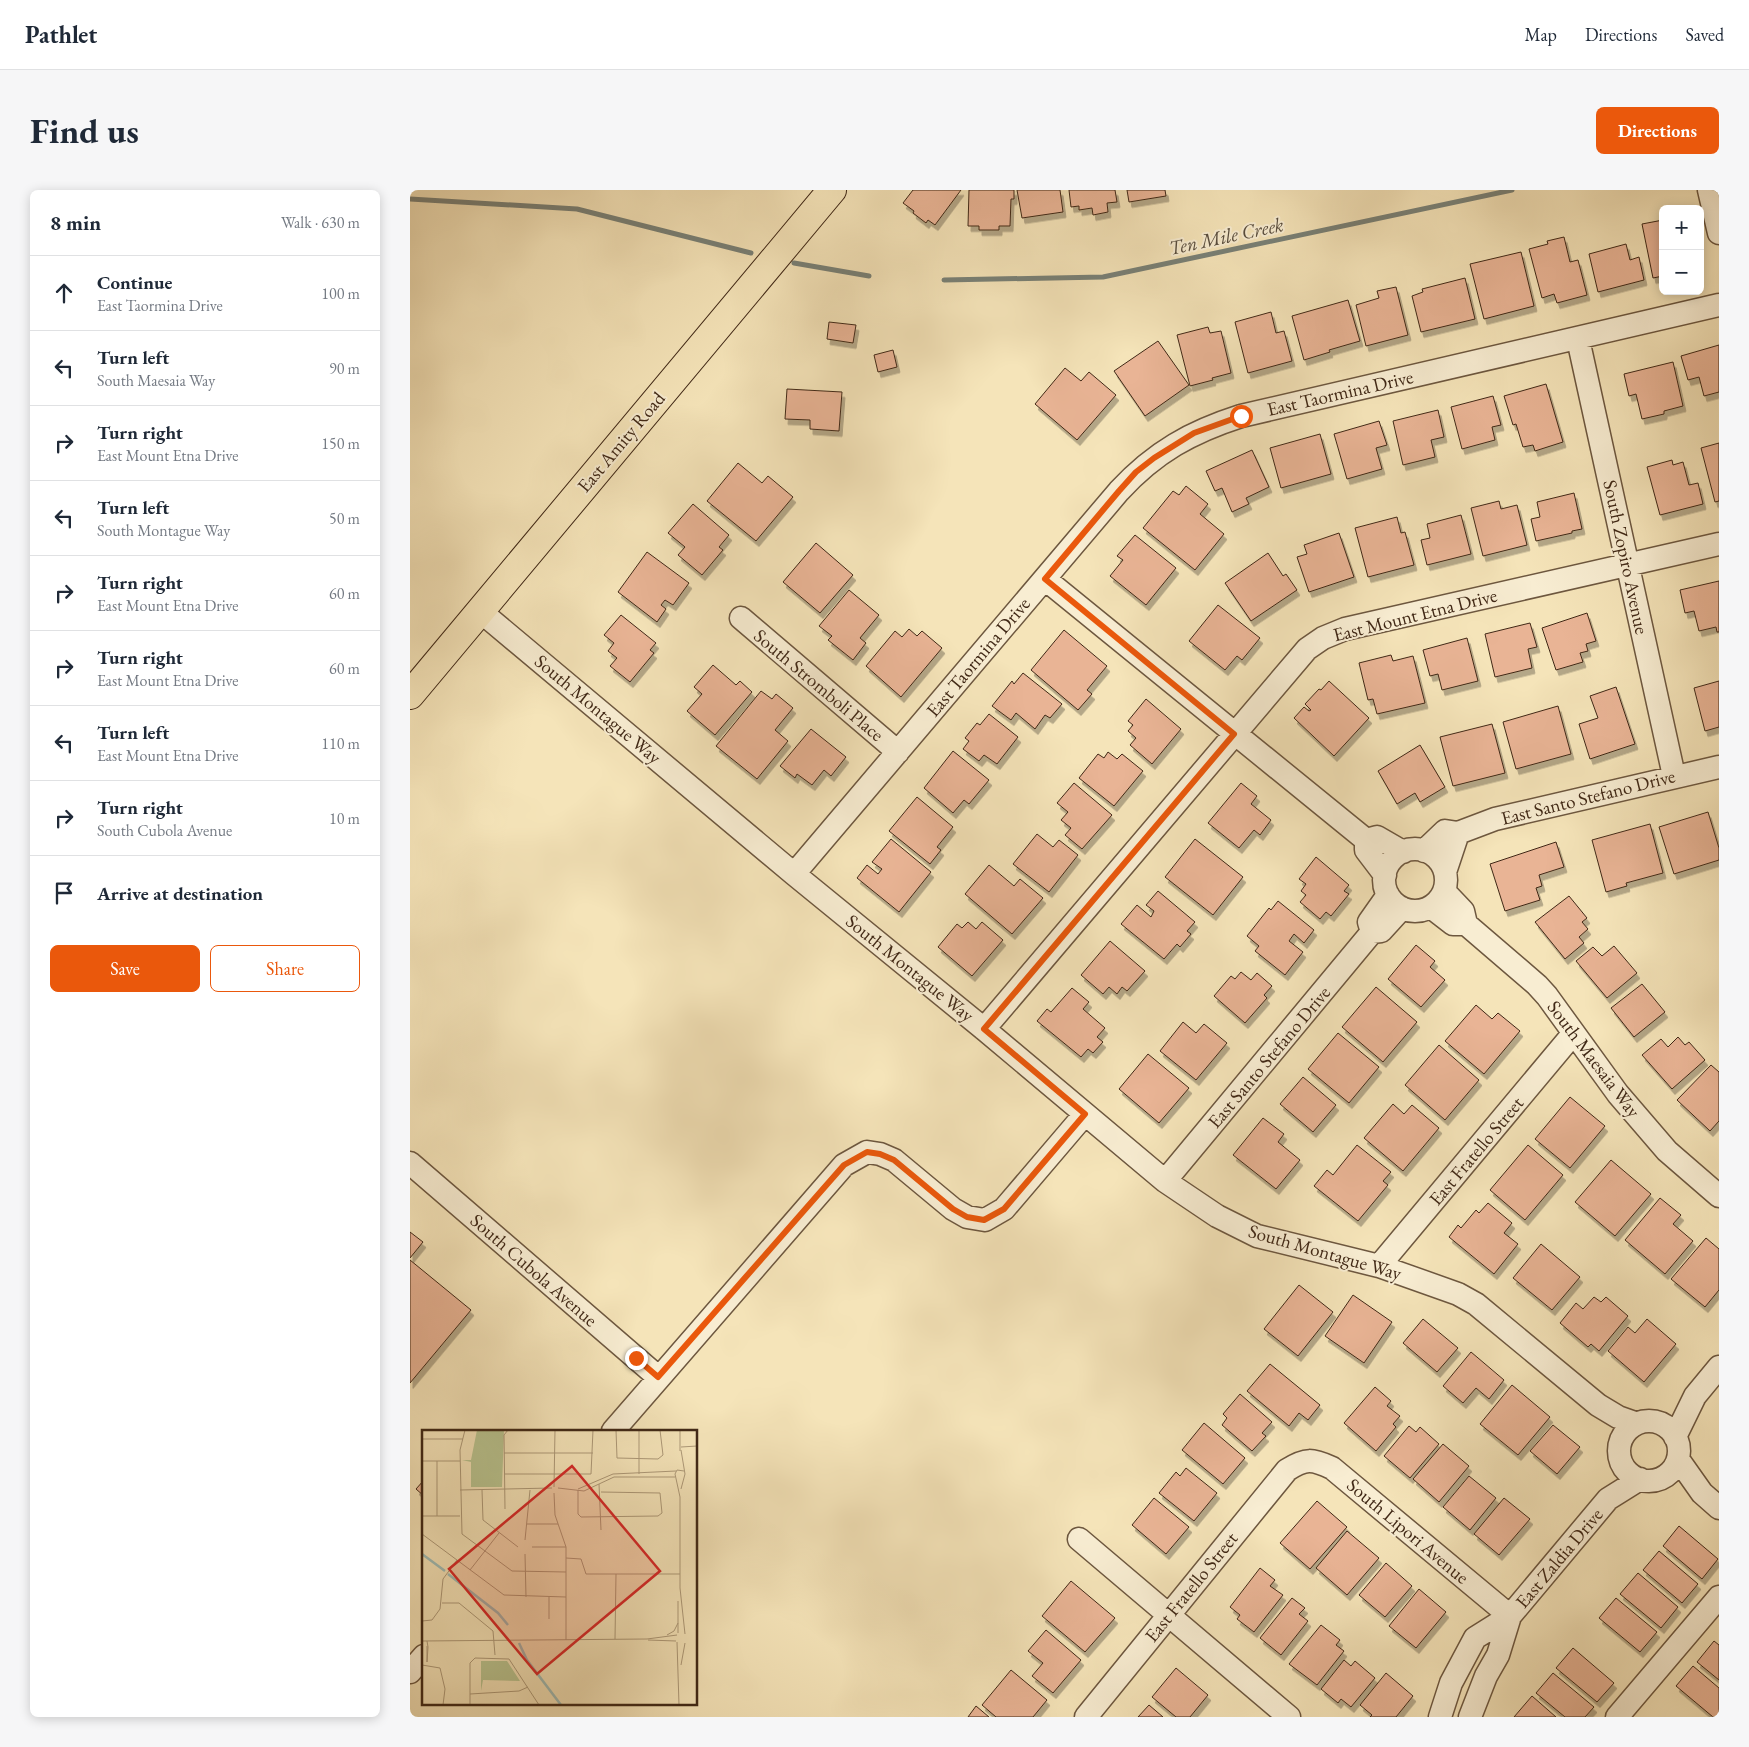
<!DOCTYPE html>
<meta charset="utf-8">
<style>
body{margin:0;font-family:"EB Garamond",serif;background:#f6f6f7;color:#1f2937}
.controls{position:absolute;right:15px;top:15px;display:grid;overflow:hidden;border-radius:8px;box-shadow:0 2px 12px #0003}
.controls button{width:45px;height:45px;display:grid;place-items:center;padding:0;border:0;border-bottom:1px solid #e0e1e3;background:#fff;color:#1f2937;font:25px sans-serif}
.stop{position:absolute;width:15px;height:15px;margin:-11px;border:4px solid #ea580c;border-radius:50%;background:#fff}
.stop.end{background:#ea580c;border-color:#fff;box-shadow:0 1px 5px #0008}
.list{margin:0;padding:0;list-style:none}
h2{display:flex;justify-content:space-between;align-items:center;height:65px;margin:0;padding:0 20px;font-size:21px}
h2 small{font-size:16px;font-weight:400;color:#747a83}
.list li{display:grid;grid-template-columns:32px 1fr auto;gap:15px;align-items:center;box-sizing:border-box;height:75px;padding:0 20px;border-top:1px solid #e0e1e3}
.list b{display:block;font-size:19px;white-space:nowrap}
.list p{margin:0;font-size:16px;white-space:nowrap;color:#747a83}
.list em{font-size:16px;font-style:normal;color:#747a83}
.actions{display:flex;gap:10px;padding:15px 20px}
.actions a{flex:1;padding:11px 0;border:1px solid #ea580c;border-radius:8px;text-align:center;font-size:18px;color:#ea580c}
.actions .main{background:#ea580c;color:#fff}
.icon{flex:none;width:28px;height:28px;fill:none;stroke:currentColor;stroke-width:2;stroke-linecap:round;stroke-linejoin:round}
.map{position:relative;flex:none;width:1309px;height:1527px;overflow:hidden;border-radius:8px}
header{display:flex;align-items:center;gap:30px;box-sizing:border-box;height:70px;padding:0 25px;background:#fff;border-bottom:1px solid #e0e1e3}
header strong{font-size:24px}
nav{display:flex;gap:28px;margin-inline-start:auto;font-size:18px}
.intro{display:flex;align-items:center;justify-content:space-between;box-sizing:border-box;height:120px;padding:0 30px}
h1{margin:0;font-size:35px}
.button{padding:12px 22px;border-radius:8px;background:#ea580c;color:#fff;font-size:18px;font-weight:700}
main{display:flex;gap:30px;padding:0 30px}
aside{flex:1;background:#fff;border-radius:8px;box-shadow:0 2px 12px #0003}
.map>svg:first-child{display:block}
.lines{fill:none;stroke-linecap:round;stroke-linejoin:round}
.stream{stroke:#798177;stroke-width:5}
.building{fill:#e9b495;stroke:#402816;filter:url(#shadow)}
.minor-casing{stroke:#6d573f;stroke-width:25}
.major-casing{stroke:#402816;stroke-width:30}
.minor{stroke:#f8edd2;stroke-width:22}
.major{stroke:#f5e4b9;stroke-width:28}
.route{stroke:#ea580c;stroke-width:6}
.labels{text-anchor:middle;dominant-baseline:central;stroke-width:4;stroke-linejoin:round;paint-order:stroke}
.street-label{font-size:19px;fill:#402816;stroke:#f8edd2}
.water-label{font-size:20px;font-style:italic;fill:#584d3e;stroke:#f8edd2}
.inset-river{fill:none;stroke:#9fbdb7;stroke-width:2.5}
.inset-road{fill:none;stroke:#ad9978;stroke-width:1}
.view{fill:#d62828;fill-opacity:0.15;stroke:#d62828;stroke-width:2.5}
.inset-edge{fill:none;stroke:#402816;stroke-width:2.5}
</style>
<header>
<strong>Pathlet</strong>
<nav><a>Map</a><a>Directions</a><a>Saved</a></nav>
</header>
<div class="intro"><h1>Find us</h1><a class="button">Directions</a></div>
<main>
<aside>
<h2>8 min<small>Walk · 630 m</small></h2>
<ul class="list">
<li><svg class="icon" aria-label="ahead" viewBox="0 0 24 24"><path d="M12 20V5M6 11l6-6 6 6"/></svg><div><b>Continue</b><p>East Taormina Drive</p></div><em>100 m</em></li>
<li><svg class="icon" aria-label="left" viewBox="0 0 24 24"><path d="M17 20v-9H6M10 6l-5 5 5 5"/></svg><div><b>Turn left</b><p>South Maesaia Way</p></div><em>90 m</em></li>
<li><svg class="icon" aria-label="right" viewBox="0 0 24 24"><path d="M7 20v-9h11M14 6l5 5-5 5"/></svg><div><b>Turn right</b><p>East Mount Etna Drive</p></div><em>150 m</em></li>
<li><svg class="icon" aria-label="left" viewBox="0 0 24 24"><path d="M17 20v-9H6M10 6l-5 5 5 5"/></svg><div><b>Turn left</b><p>South Montague Way</p></div><em>50 m</em></li>
<li><svg class="icon" aria-label="right" viewBox="0 0 24 24"><path d="M7 20v-9h11M14 6l5 5-5 5"/></svg><div><b>Turn right</b><p>East Mount Etna Drive</p></div><em>60 m</em></li>
<li><svg class="icon" aria-label="right" viewBox="0 0 24 24"><path d="M7 20v-9h11M14 6l5 5-5 5"/></svg><div><b>Turn right</b><p>East Mount Etna Drive</p></div><em>60 m</em></li>
<li><svg class="icon" aria-label="left" viewBox="0 0 24 24"><path d="M17 20v-9H6M10 6l-5 5 5 5"/></svg><div><b>Turn left</b><p>East Mount Etna Drive</p></div><em>110 m</em></li>
<li><svg class="icon" aria-label="right" viewBox="0 0 24 24"><path d="M7 20v-9h11M14 6l5 5-5 5"/></svg><div><b>Turn right</b><p>South Cubola Avenue</p></div><em>10 m</em></li>
<li><svg class="icon" aria-label="arrive" viewBox="0 0 24 24"><path d="M6 21V4h12l-3 4 3 4H6"/></svg><div><b>Arrive at destination</b></div></li>
</ul>
<div class="actions"><a class="main">Save</a><a>Share</a></div>
</aside>
<div class="map">
<svg width="1309" height="1527" viewBox="0 0 1309 1527">
<defs>
<filter id="shadow"><feDropShadow dx="3" dy="5.5" stdDeviation="0" flood-color="#0004"/></filter>
</defs>
<rect width="100%" height="100%" fill="#f5e4b9"/>
<filter id="stains"><feTurbulence type="fractalNoise" baseFrequency=".004" numOctaves="4"/><feColorMatrix values="0 0 0 0 .2 0 0 0 0 .09 0 0 0 0 .02 0 0 0 .5 -.17"/></filter>
<radialGradient id="worn" r=".72"><stop offset=".6" stop-color="#630" stop-opacity="0"/><stop offset="1" stop-color="#630" stop-opacity=".3"/></radialGradient>
<g class="lines">
<!-- stream -->
<path class="stream" d="M0,9L167,19L341,63
M384,73L459,86
M534,90L693,87L1102,0"/>
</g>
<!-- building -->
<path class="building" d="M503,0H551L525,35L518,30L516,33L503,23L504,21L493,13Z
M559,0H604V9H601L600,36H589V40H569V36H558Z
M607,0H650L653,22L612,28Z
M659,0H705L707,12L697,13L698,22L683,25L682,18L669,20V16L661,17Z
M717,0H755L756,6L719,12Z
M1253,30V86L1243,88L1232,34Z
M1154,47L1160,72L1168,70L1177,105L1147,113L1144,104L1132,108L1119,59L1138,54L1137,51Z
M1216,54L1220,70L1229,67L1234,90L1188,102L1179,64Z
M1111,62L1124,116L1074,129L1060,74Z
M1055,88L1065,129L1011,142L1002,106L1013,102L1012,99Z
M986,97L998,145L956,156L946,115L969,108L967,101Z
M938,110L950,151L919,160L920,162L894,170L882,126Z
M861,122L866,143L874,141L882,171L838,183L825,132Z
M419,132L446,135L443,153L417,149Z
M798,137L800,143L811,141L821,183L802,188L803,190L780,196L767,145Z
M748,151L779,195L735,226L704,181Z
M1309,155V202L1294,206L1289,187L1278,190L1271,166Z
M483,160L487,177L468,182L464,165Z
M1263,172L1273,216L1254,221V224L1232,229L1226,204L1219,206L1214,184Z
M655,178L671,191L679,182L706,205L667,250L625,214Z
M1136,194L1153,252L1125,261L1123,255L1113,257L1106,234L1103,235L1094,206Z
M377,199L432,202L429,241L400,239V230L375,229Z
M1083,206L1091,235L1082,237L1085,250L1052,259L1041,217Z
M1028,220L1034,247L1021,250L1025,267L993,275L983,231Z
M969,231L977,255L966,258L972,279L937,289L924,244Z
M910,244L921,284L871,298L860,258Z
M1309,253V311L1305,312L1291,258Z
M842,260L859,297L836,308L839,314L822,322L812,298L805,301L796,281Z
M1262,270L1263,275L1273,272L1279,295L1288,293L1293,314L1250,325L1237,277Z
M328,273L352,293L358,286L383,307L346,351L297,311Z
M776,296L798,314L790,324L814,344L785,380L733,338L763,301L769,305Z
M1164,303L1172,339L1162,341V343L1126,351L1121,329L1130,327L1127,312Z
M1089,311L1091,319L1107,315L1117,355L1073,366L1061,318Z
M283,314L319,345L309,357L313,360L292,385L268,365L275,357L258,343Z
M1051,325L1061,364L1017,375L1011,350L1020,348L1017,334Z
M987,327L991,343L995,342L1004,375L958,387L945,338Z
M929,343L944,387L899,402L887,367L897,364L894,355Z
M725,345L766,378L736,415L700,386L713,370L707,366Z
M406,353L443,385L410,423L373,392Z
M237,362L279,393L263,415L255,410L251,415L256,419L247,432L208,402Z
M858,363L873,386L876,384L887,400L841,431L815,393Z
M1309,391V442H1307L1306,437L1289,441L1284,421L1275,423L1270,400Z
M439,400L469,425L450,448L456,453L443,470L418,450L422,446L409,436Z
M808,415L850,448L832,470L827,466L815,480L779,451Z
M1177,423L1186,451L1176,454L1178,461L1170,463L1173,472L1146,480L1132,438Z
M211,425L246,453L240,460L244,463L220,492L200,476L207,468L198,461L204,453L194,445Z
M1120,433L1127,457L1118,459L1122,478L1085,487L1075,444Z
M499,439L507,446L512,441L532,458L491,507L456,476L485,441L492,447Z
M654,440L697,476L677,500L682,504L668,520L621,480Z
M1057,448L1068,491L1032,500L1028,484L1020,486L1013,460Z
M981,465L983,471L1003,466L1015,513L967,524L963,509L958,510L949,473Z
M303,475L326,495L330,491L342,502L305,545L277,521L292,504L284,497Z
M613,483L652,514L640,528L635,525L625,539L606,523L601,530L582,516L602,491L604,494Z
M919,491L959,528L924,566L884,528L894,517L899,521L901,520L895,514L909,499L911,500Z
M1309,491V537L1295,541L1284,498Z
M1206,497L1225,554L1180,569L1169,534L1188,528L1180,506Z
M351,501L362,509L366,504L383,518L365,540L378,551L347,589L306,556Z
M736,509L771,539L742,574L720,555L726,548L718,541L723,535L718,531Z
M1148,516L1161,564L1106,579L1093,532Z
M579,524L608,547L587,574L574,565L569,571L553,559L559,551L555,548L567,533L570,535Z
M1082,534L1095,583L1043,596L1030,547Z
M401,539L436,567L421,586L414,580L402,595L387,584L385,588L370,576Z
M1010,555L1035,597L1010,612L1005,603L987,614L968,581Z
M543,561L579,590L559,614L554,610L543,623L514,598Z
M698,562L707,569L712,564L733,581L704,616L669,588L688,564L694,568Z
M664,593L702,625L672,659L655,645L661,638L651,630L658,622L647,613Z
M831,593L847,606L841,614L861,630L850,645L844,640L829,658L798,633Z
M507,607L543,637L527,657L531,660L520,674L479,641Z
M1298,622L1309,658V670L1264,684L1249,637Z
M1240,634L1253,683L1216,693L1217,696L1196,702L1182,650Z
M627,644L643,657L649,650L668,665L639,702L603,674Z
M481,649L521,682L489,722L447,688L457,675L468,684L472,679L462,672Z
M785,649L833,687L803,725L755,687Z
M1146,652L1154,677L1129,685L1132,696L1126,698L1130,710L1095,721L1080,674Z
M906,667L939,695L934,701L939,704L921,726L916,722L910,729L890,712L896,705L891,701L896,694L889,689Z
M579,675L604,696L610,689L633,708L602,744L555,704Z
M748,701L785,732L777,741L781,744L770,757L767,754L754,769L711,734L727,715L741,727L744,721L736,715Z
M1159,706L1177,728L1172,732L1178,739L1169,747L1174,753L1155,769L1125,732Z
M868,711L904,740L894,753L884,744L879,751L893,762L875,785L845,761L849,756L837,746L859,718L861,720Z
M558,732L566,739L572,732L593,750L562,786L528,757L547,734L552,738Z
M700,751L735,781L717,801L712,797L707,804L699,797L693,804L671,785Z
M1006,755L1025,771L1020,777L1035,790L1011,817L978,789Z
M1204,756L1227,783L1197,808L1166,771L1183,757L1192,766Z
M831,782L841,790L847,783L862,796L854,805L857,808L835,833L804,806L821,786L825,789Z
M1232,794L1255,822L1224,847L1201,818Z
M966,797L1007,832L973,872L932,837Z
M662,798L679,812L673,819L695,838L687,847L693,852L683,863L678,859L671,867L627,831L637,819L641,822Z
M1066,815L1082,829L1088,823L1110,841L1074,884L1035,851Z
M773,832L786,843L794,834L817,853L786,890L750,861Z
M928,843L969,877L939,913L898,879Z
M1268,847L1275,855L1279,852L1295,870L1262,899L1232,865L1251,849L1258,857Z
M1029,855L1069,890L1035,930L995,895Z
M738,864L779,898L749,933L709,899Z
M1301,875L1309,882V931L1300,941L1267,910Z
M893,887L926,915L903,942L870,914Z
M1160,907L1195,936L1160,978L1125,949Z
M983,914L994,924L1002,915L1029,938L993,981L954,948Z
M853,928L874,944L868,952L890,970L866,999L823,965Z
M947,955L981,982L973,991L978,995L948,1031L904,996L917,980L923,985Z
M1118,955L1153,985L1115,1030L1080,1000Z
M1201,970L1241,1004L1205,1046L1165,1012Z
M1250,1008L1271,1025L1263,1034L1283,1051L1255,1084L1215,1050Z
M1078,1013L1102,1033L1094,1043L1108,1054L1084,1084L1039,1047L1048,1035L1051,1038L1066,1020L1069,1023Z
M0,1042L13,1052L0,1068Z
M1296,1048L1309,1059V1100L1295,1117L1261,1089Z
M1131,1054L1170,1087L1142,1120L1103,1088Z
M0,1070L61,1120L0,1193Z
M889,1095L923,1122L888,1166L854,1139Z
M943,1105L982,1132L954,1173L915,1146Z
M1184,1107L1191,1112L1196,1107L1218,1126L1189,1161L1181,1154L1178,1157L1150,1133L1166,1113L1173,1119Z
M1013,1129L1048,1158L1027,1182L993,1153Z
M1237,1129L1266,1154L1234,1192L1198,1161L1218,1137L1225,1143Z
M1061,1162L1094,1190L1079,1209L1066,1198L1053,1213L1033,1196Z
M860,1174L910,1215L898,1230L889,1223L879,1236L837,1201Z
M1102,1195L1140,1227L1108,1265L1070,1234Z
M965,1197L981,1211L977,1216L990,1226L983,1234L986,1237L966,1261L934,1233Z
M830,1204L862,1232L852,1243L856,1246L842,1261L812,1235L817,1228L813,1224Z
M794,1233L835,1268L813,1294L772,1260Z
M1143,1235L1170,1257L1147,1284L1120,1261Z
M999,1236L1006,1242L1010,1237L1029,1254L1000,1288L974,1266Z
M1033,1254L1059,1276L1029,1312L1003,1289Z
M776,1278L807,1303L784,1331L749,1303L766,1282L770,1286Z
M1059,1286L1086,1308L1060,1340L1033,1317Z
M14,1290V1306L6,1299Z
M744,1308L779,1337L756,1364L722,1335Z
M1094,1308L1120,1329L1089,1365L1064,1344Z
M907,1311L937,1337L900,1379L870,1353Z
M1269,1336L1308,1369L1292,1389L1253,1356Z
M937,1341L969,1368L937,1405L906,1378Z
M1249,1361L1288,1394L1272,1413L1233,1380Z
M976,1373L1002,1396L975,1427L949,1405Z
M850,1378L865,1390L860,1396L873,1405L844,1442L827,1429L830,1425L820,1417Z
M1228,1383L1268,1417L1251,1438L1210,1404Z
M661,1391L705,1428L675,1462L632,1426Z
M1009,1399L1036,1422L1006,1458L979,1436Z
M882,1408L895,1418L889,1424L898,1431L871,1465L850,1448Z
M1206,1408L1247,1442L1230,1462L1189,1428Z
M911,1435L930,1450L926,1455L934,1461L907,1495L879,1474Z
M636,1440L671,1470L643,1503L622,1486L633,1473L618,1461Z
M1304,1451L1309,1455V1490L1287,1472Z
M1163,1458L1204,1493L1187,1512L1146,1478Z
M934,1470L941,1476L945,1471L965,1488L941,1517L931,1509L928,1513L911,1499Z
M1283,1476L1309,1498V1527H1303L1266,1496Z
M766,1478L798,1505L780,1527H766L742,1507Z
M601,1480L637,1510L623,1527H586L572,1515Z
M976,1483L1003,1506L986,1527H960L962,1525L950,1515Z
M1143,1483L1184,1517L1175,1527H1155L1126,1503Z
M1122,1506L1146,1527H1104Z
M739,1515L753,1527H728Z
M566,1516L579,1527H558Z"/>
<g class="lines">
<defs>
<path id="minor" d="M1299,0L1309,43
M1168,149L1264,586
M635,389L956,650
M70,421L384,684L574,839L755,991L807,1026L847,1046L969,1076L1048,1104L1066,1114L1188,1215L1208,1227L1225,1233
M331,428L488,562
M1048,643L1085,629L1309,577
M974 690a31 31 0 1 1 62 0a31 31 0 1 1-62 0Z
M1014,661L1035,641L1048,643L1035,682
M384,684L709,301C745,262 781,242 831,226L1309,115
M975,685L956,660V650L967,647L993,662
M978,705L959,732L962,742L971,741L992,718
M1021,717L1043,734H1056L1053,721L1034,701
M1056,734L1127,795L1137,806L1208,904L1257,961L1309,1006
M574,839L897,459L913,448L935,439L1309,354
M0,973L248,1187
M755,991L962,742
M969,1076L1163,844
M1209 1261a30 30 0 1 1 60 0a30 30 0 1 1-60 0Z
M203,1241L434,975L457,962L470,964L484,970L543,1019L557,1027L575,1030L594,1019L675,924
M1265,1247L1285,1206L1309,1177
M1268,1269L1292,1303L1309,1318
M669,1349L879,1527
M0,1482L14,1466
M676,1527L877,1280C896,1268 902,1269 922,1278L1100,1426
M1030,1527L1041,1493L1065,1448L1100,1426L1198,1309L1230,1289
M1060,1527L1076,1486L1088,1465L1100,1426
M1207,1527L1309,1407"/>
<path id="major" d="M0,505L422,0"/>
</defs>
<!-- minor casing -->
<use href="#minor" class="minor-casing"/>
<!-- major casing -->
<use href="#major" class="major-casing"/>
<!-- minor -->
<use href="#minor" class="minor"/>
<!-- major -->
<use href="#major" class="major"/>
</g>
<g class="lines">
<!-- route -->
<path class="route" d="M226,1168L248,1187L434,975L457,962L470,964L484,970L543,1019L557,1027L574,1030L594,1019L675,924L574,839L824,544L635,389L709,301L726,282L744,268L784,243L831,226"/>
</g>
<g class="labels">
<!-- street labels -->
<g class="street-label">
<text transform="translate(930 203) rotate(-13)">East Taormina Drive</text>
<text transform="translate(211 252) rotate(-50)">East Amity Road</text>
<text transform="translate(1216 367) rotate(78)">South Zopiro Avenue</text>
<text transform="translate(1005 425) rotate(-14)">East Mount Etna Drive</text>
<text transform="translate(568 467) rotate(-50)">East Taormina Drive</text>
<text transform="translate(409 495) rotate(40)">South Stromboli Place</text>
<text transform="translate(188 519) rotate(40)">South Montague Way</text>
<text transform="translate(1178 607) rotate(-14)">East Santo Stefano Drive</text>
<text transform="translate(500 778) rotate(39)">South Montague Way</text>
<text transform="translate(859 867) rotate(-50)">East Santo Stefano Drive</text>
<text transform="translate(1184 869) rotate(53)">South Maesaia Way</text>
<text transform="translate(1066 961) rotate(-50)">East Fratello Street</text>
<text transform="translate(915 1062) rotate(16)">South Montague Way</text>
<text transform="translate(124 1080) rotate(41)">South Cubola Avenue</text>
<text transform="translate(998 1341) rotate(40)">South Lipori Avenue</text>
<text transform="translate(1149 1368) rotate(-50)">East Zaldia Drive</text>
<text transform="translate(781 1397) rotate(-51)">East Fratello Street</text>
</g>
<!-- water labels -->
<g class="water-label">
<text transform="translate(816 46) rotate(-12)">Ten Mile Creek</text>
</g>
</g>
<!-- overview -->
<g transform="translate(12 1240)">
<rect width="275" height="275" fill="#f5e4b9"/>
<path d="M55,0H82L80,57H49V32L40,30H49ZM59,231H85L98,251L61,250L59,261Z" fill="#b9c591"/>
<path class="inset-river" d="M0,124L23,141M26,144L76,183L86,195M97,213L105,230L139,275"/>
<path class="inset-road" d="M43,0L38,20L40,104L90,141L144,142M194,0L195,28L236,29L241,25L238,0M0,9H41M259,17L275,16M259,20L263,44L259,59M258,21V0M82,23H171M0,31H38M15,31V86M262,41L255,40L253,44L258,67V158L263,204M83,44H169L171,0M217,44V0M177,54L179,100M132,57L133,0M136,58L162,61L192,47H253M156,59L191,44L254,41M38,60L130,58M60,60L61,90L96,117M156,60V84L159,87L236,86L240,83L238,63L179,62M132,63L133,85L144,117V210M83,79L82,5L86,0M0,86H38M105,94H136M0,104L82,165L144,167M103,110L108,60M110,117H144M103,124L104,167M144,128L159,129L164,144H258M48,140L77,103M20,173H37L71,201L73,225M127,189V167M0,191L10,190L18,179L21,149L35,130M256,203V171M245,205L252,201L256,193M193,209L194,144M226,210L254,211M0,211L225,209L255,205M5,211L6,217L5,232V216M255,212L257,275M0,235L18,238L23,259L21,275M259,235L263,213M48,264L97,261L106,257M48,275V233L53,228L87,229L117,275"/>
<path class="view" d="M150,36L238,141L115,244L27,139Z"/>
<rect width="275" height="275" class="inset-edge"/>
</g>
<rect width="100%" height="100%" filter="url(#stains)"/>
<rect width="100%" height="100%" fill="url(#worn)"/>
</svg>
<div class="controls">
<button>+</button>
<button>−</button>
</div>
<div class="stop" style="left:831px;top:226px"></div>
<div class="stop end" style="left:226px;top:1168px"></div>
</div>
</main>
